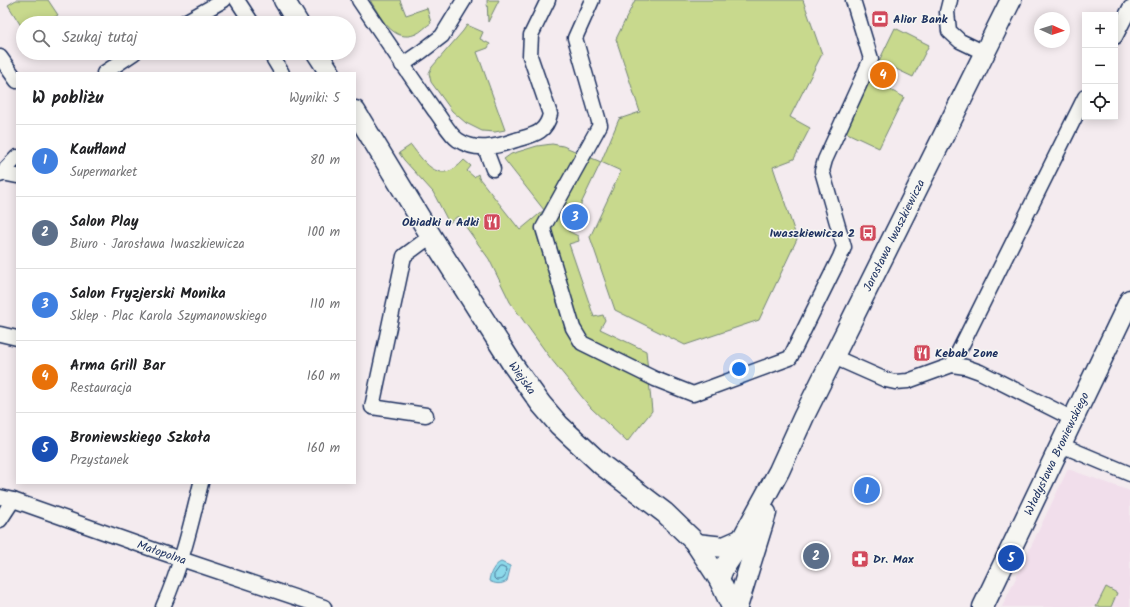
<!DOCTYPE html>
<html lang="pl">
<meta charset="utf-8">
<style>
body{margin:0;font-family:Kalam,sans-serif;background:#f6f6f6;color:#202124}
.controls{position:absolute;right:12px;top:12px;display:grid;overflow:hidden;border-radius:0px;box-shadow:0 2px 10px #0003}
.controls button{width:36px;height:36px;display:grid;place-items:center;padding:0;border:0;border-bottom:1px solid #e0e0e0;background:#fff;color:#202124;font:20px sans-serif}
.compass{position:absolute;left:1034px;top:12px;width:36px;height:36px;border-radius:50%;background:#fff;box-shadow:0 2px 10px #0003;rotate:93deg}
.you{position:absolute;left:739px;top:369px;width:14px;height:14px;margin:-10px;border:3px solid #fff;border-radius:50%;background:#1a73e8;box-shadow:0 0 0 6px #1a73e833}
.badge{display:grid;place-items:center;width:26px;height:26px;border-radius:50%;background:#d1495b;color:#fff;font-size:13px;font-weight:700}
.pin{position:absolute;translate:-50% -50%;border:2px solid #fff;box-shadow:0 1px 4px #0006}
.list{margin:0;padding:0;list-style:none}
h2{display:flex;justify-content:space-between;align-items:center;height:52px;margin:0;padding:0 16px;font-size:17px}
h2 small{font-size:13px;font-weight:400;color:#757577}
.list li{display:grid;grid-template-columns:26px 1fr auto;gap:12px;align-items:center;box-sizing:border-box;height:72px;padding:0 16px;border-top:1px solid #e0e0e0}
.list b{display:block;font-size:15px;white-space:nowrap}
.list p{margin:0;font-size:13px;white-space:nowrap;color:#757577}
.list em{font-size:13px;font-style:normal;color:#757577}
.icon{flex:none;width:22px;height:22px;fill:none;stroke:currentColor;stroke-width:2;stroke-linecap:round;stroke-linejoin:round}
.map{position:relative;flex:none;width:1130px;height:607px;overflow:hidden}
.search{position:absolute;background:#fff;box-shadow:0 2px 10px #0003;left:16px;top:16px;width:340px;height:44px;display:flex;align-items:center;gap:10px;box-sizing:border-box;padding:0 14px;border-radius:22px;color:#757577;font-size:15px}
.panel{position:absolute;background:#fff;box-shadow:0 2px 10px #0003;left:16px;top:72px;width:340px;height:412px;border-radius:0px}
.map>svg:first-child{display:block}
.built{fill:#f1deeb}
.green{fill:#c8d98d;stroke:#728476}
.water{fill:#8cd9ea;stroke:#5f95b2}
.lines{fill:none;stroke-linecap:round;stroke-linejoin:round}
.shore{stroke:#487396;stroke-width:1}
.street-casing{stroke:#1b2f5e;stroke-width:17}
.secondary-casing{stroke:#1b2f5e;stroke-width:23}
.street{stroke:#f6f6f2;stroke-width:14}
.secondary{stroke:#f6f6f2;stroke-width:20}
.labels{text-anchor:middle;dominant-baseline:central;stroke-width:3;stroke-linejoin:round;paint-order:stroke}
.poi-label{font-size:12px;font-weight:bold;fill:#1b2f5e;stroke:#f6f6f2;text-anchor:start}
.street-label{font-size:12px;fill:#1b2f5e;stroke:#f6f6f2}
</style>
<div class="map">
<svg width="1130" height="607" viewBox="0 0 1130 607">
<rect width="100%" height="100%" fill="#f4ebef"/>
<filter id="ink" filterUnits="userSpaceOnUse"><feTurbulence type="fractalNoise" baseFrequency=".025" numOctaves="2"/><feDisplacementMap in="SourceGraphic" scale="8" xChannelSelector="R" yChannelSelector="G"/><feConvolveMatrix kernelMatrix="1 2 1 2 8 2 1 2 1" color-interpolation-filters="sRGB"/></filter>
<g filter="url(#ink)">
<!-- built -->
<path class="built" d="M1068,469L1130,491V607H1002Z"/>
<!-- green -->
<path class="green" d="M16,0H48L58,15L45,23H23V29L8,5Z
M370,0H400L406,15L427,8L431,23C426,26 421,32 416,34C393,44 380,16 370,0Z
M487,0H499L488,22Z
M635,0H803L822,54L790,117L810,128L794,159L773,167L797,239L759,320L685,345L615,310L590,237L621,171L601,162L568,231L578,236L579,241L569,244L594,317L603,315L605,320L600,329L646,351L652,411L627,442L591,408L551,359L510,302L489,259L458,216L449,223L433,192L404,160L399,153L411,145C426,165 441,186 464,160L471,166L467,171L474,177L478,174L479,178L520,230L544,210L504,159L511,154L537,146L552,144L563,146L601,162L619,119L640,112L616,39Z
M467,25L483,32L480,39L490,44L488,48L477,52L505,130L495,132L482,131L466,123L452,111L431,82L429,73L432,67L463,31Z
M895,28L929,45L913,77L879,61Z
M870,80L904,97L879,148L845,132Z
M1106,587L1117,593L1111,607H1096Z"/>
<!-- water -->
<path class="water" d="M501,562L510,566V569L507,581C501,585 495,584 489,581C490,573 494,565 501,562Z"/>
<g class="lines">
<!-- shore -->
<path class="shore" d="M500,567H502L506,569C505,578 505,580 496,580L494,578V575Z"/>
<defs>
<g id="street">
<path d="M237,0L252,23"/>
<path d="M359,0C384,37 409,74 435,111C441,118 450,135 458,140C476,152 496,147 516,140C532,135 546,134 550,114L530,56L531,35L548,0"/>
<path d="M592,0L575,38L600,125L543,228L573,328L582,343L655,379L693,394L790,358L840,257L844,247L822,171L825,160L871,59L853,0"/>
<path d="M950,0L947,12L949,31L960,41L985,53"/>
<path d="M183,23L224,0"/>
<path d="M1115,37L1130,8"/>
<path d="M270,53L282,73"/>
<path d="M0,57L17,81"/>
<path d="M402,65L421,52L442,36L464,0"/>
<path d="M104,73L134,53"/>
<path d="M485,148L493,169"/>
<path d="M2,173L17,176"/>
<path d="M0,175L17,157"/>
<path d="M0,334L17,338"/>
<path d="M834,357L886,380L895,382L908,381L952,365L966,367L980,372L1073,419"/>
<path d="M952,365L1085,97"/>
<path d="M426,415L372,407L404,256L431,236"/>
<path d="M1061,445L1130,474"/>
<path id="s1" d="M0,497L13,500L163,553L324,607"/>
<path d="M0,520L13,500"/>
<path d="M163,607C181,567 191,525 201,483"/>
</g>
<g id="secondary">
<path d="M284,0L298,23"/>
<path d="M317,53L330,73"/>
<path id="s2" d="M355,111L431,236L513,365L541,404L559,425L602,465L665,513L694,541L719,579L732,607"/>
<path d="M696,544L724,547L740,540"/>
<path id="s3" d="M719,579L723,569L736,550L779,471L804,416L1011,0"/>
<path d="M737,607L766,513"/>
<path id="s4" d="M983,607L1130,300"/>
</g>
</defs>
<!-- street casing -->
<use href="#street" class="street-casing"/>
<!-- secondary casing -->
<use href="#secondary" class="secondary-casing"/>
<!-- street -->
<use href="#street" class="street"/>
<!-- secondary -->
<use href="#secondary" class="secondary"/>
</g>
</g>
<!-- icons -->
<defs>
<symbol id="bank-square" viewBox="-11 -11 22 22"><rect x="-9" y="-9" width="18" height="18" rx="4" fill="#d1495b" stroke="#f6f6f2"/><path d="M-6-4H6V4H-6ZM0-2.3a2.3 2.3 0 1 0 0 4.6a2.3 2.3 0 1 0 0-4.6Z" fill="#fff"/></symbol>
<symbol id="restaurant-square" viewBox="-11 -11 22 22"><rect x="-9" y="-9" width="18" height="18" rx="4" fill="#d1495b" stroke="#f6f6f2"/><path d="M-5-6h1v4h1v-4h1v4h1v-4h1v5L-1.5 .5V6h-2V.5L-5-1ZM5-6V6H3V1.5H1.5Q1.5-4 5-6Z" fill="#fff"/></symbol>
<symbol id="bus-square" viewBox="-11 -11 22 22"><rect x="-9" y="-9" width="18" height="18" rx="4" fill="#d1495b" stroke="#f6f6f2"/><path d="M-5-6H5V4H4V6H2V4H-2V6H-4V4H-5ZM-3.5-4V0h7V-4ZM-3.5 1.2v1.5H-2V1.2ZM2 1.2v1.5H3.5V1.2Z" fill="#fff"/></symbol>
<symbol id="pharmacy-square" viewBox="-11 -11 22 22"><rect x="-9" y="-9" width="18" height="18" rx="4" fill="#d1495b" stroke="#f6f6f2"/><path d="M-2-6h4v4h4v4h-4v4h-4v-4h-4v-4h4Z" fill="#fff"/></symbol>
</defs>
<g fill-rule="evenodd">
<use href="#bank-square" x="870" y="9" width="20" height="20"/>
<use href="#restaurant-square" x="482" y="212" width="20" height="20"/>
<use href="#bus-square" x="858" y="223" width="20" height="20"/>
<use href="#restaurant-square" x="912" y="343" width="20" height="20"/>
<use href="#pharmacy-square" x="850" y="549" width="20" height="20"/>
</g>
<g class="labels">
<!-- poi labels -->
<g class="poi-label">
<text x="893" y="19">Alior Bank</text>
<text x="479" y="222" text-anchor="end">Obiadki u Adki</text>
<text x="855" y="233" text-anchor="end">Iwaszkiewicza 2</text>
<text x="935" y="353">Kebab Zone</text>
<text x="873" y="559">Dr. Max</text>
</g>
<!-- street labels -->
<g class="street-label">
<text stroke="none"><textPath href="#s3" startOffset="386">Jarosława Iwaszkiewicza</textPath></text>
<text stroke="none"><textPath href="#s2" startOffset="315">Wiejska</textPath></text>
<text stroke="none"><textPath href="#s4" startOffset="170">Władysława Broniewskiego</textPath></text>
<text stroke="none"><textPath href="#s1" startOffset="171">Małopolna</textPath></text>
</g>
</g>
</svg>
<div class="controls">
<button>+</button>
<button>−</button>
<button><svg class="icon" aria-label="locate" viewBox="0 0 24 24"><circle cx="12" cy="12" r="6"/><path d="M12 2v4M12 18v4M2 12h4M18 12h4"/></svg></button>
</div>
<svg class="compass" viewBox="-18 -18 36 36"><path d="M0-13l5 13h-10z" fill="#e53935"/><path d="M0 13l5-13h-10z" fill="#757577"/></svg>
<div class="you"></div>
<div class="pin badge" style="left:867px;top:490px;background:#3f7fe0">1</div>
<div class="pin badge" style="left:816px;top:556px;background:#5c6f8a">2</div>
<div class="pin badge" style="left:575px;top:217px;background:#3f7fe0">3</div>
<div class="pin badge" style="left:883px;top:75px;background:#e8710a">4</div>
<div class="pin badge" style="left:1011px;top:558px;background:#1a4fb4">5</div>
<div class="search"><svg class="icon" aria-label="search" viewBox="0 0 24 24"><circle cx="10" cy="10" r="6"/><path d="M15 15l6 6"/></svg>Szukaj tutaj</div>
<section class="panel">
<h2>W pobliżu<small>Wyniki: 5</small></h2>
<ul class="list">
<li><span class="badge" style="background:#3f7fe0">1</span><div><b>Kaufland</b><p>Supermarket</p></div><em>80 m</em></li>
<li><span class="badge" style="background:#5c6f8a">2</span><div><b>Salon Play</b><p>Biuro · Jarosława Iwaszkiewicza</p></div><em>100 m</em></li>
<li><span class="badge" style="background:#3f7fe0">3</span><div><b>Salon Fryzjerski Monika</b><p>Sklep · Plac Karola Szymanowskiego</p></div><em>110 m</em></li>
<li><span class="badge" style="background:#e8710a">4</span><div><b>Arma Grill Bar</b><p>Restauracja</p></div><em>160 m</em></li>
<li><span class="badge" style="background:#1a4fb4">5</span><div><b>Broniewskiego Szkoła</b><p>Przystanek</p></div><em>160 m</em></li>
</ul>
</section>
</div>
